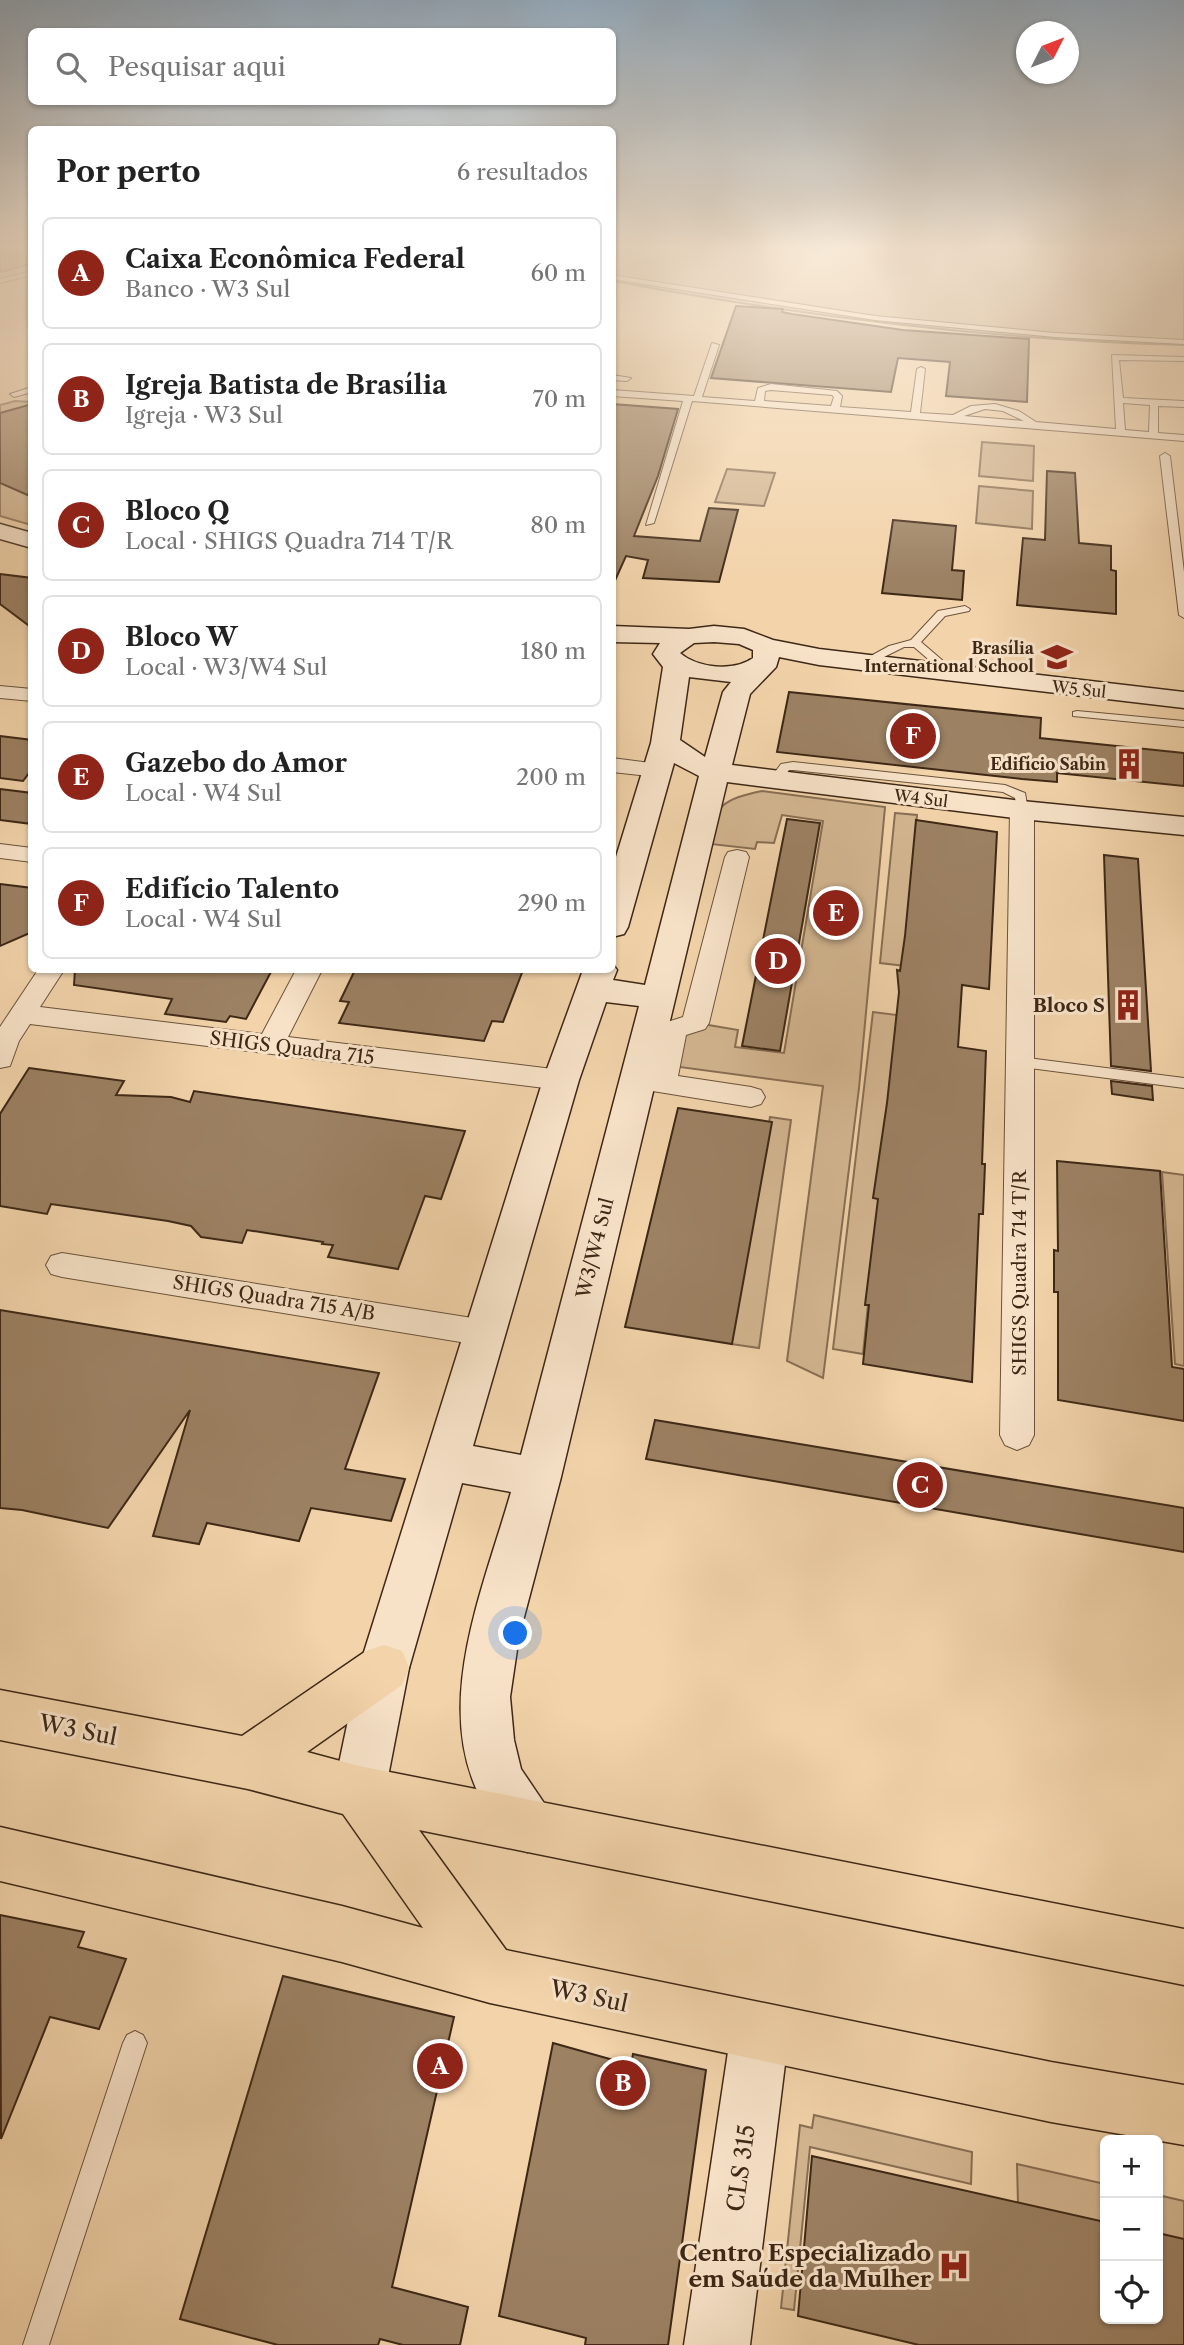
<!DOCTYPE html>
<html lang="pt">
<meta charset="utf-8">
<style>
body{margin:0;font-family:"Libre Caslon Text",serif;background:#f2f2f2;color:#222}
.controls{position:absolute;right:21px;bottom:21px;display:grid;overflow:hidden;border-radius:10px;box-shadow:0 2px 5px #0004}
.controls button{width:63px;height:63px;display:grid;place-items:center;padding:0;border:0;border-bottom:2px solid #e0e0e0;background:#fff;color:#222;font:35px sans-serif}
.compass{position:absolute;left:1016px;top:21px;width:63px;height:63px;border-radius:50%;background:#fff;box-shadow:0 2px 5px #0004;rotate:48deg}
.you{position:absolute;left:516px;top:1634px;width:24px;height:24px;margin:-18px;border:5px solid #fff;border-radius:50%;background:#1a73e8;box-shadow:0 0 0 10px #1a73e833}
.badge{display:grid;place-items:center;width:46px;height:46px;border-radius:50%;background:#8f2418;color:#fff;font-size:23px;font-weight:700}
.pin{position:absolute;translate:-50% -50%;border:4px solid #fff;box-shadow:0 2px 7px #0006}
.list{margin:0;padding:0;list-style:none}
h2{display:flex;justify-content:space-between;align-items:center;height:91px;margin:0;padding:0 28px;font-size:30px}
h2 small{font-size:23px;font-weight:400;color:#767676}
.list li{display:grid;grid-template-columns:46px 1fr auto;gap:21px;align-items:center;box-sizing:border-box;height:112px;margin:0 14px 14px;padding:0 14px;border:2px solid #e0e0e0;border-radius:10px}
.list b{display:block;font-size:26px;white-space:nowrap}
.list p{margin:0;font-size:23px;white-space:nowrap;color:#767676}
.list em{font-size:23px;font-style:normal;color:#767676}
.icon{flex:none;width:38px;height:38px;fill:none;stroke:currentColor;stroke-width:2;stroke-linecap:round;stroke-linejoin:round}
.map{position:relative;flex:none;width:1184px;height:2345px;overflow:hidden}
.search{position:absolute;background:#fff;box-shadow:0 2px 5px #0004;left:28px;top:28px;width:588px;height:77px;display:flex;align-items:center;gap:18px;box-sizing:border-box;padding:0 24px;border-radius:10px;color:#767676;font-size:26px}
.panel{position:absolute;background:#fff;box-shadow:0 2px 5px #0004;left:28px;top:126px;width:588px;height:847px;border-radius:10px}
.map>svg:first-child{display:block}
.green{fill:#d3b691;stroke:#886f54;stroke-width:2}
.building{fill:#9c8163;stroke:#3e2816;stroke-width:2}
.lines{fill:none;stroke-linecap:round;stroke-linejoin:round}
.lane-casing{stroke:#6b533b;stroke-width:2}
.street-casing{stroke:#6b533b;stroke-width:2}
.secondary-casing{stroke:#3e2816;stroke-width:3}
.primary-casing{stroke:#3e2816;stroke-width:3}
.lane{fill:#f7e2c8;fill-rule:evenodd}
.street{fill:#f7e2c8;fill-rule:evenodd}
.secondary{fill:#f7e2c8;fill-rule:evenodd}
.primary{fill:#f2d3aa;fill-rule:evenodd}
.labels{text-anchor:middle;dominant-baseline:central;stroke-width:6;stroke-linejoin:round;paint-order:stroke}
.far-poi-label{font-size:16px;font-weight:bold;fill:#3e2816;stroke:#f7e2c8;text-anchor:end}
.far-street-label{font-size:16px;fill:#3e2816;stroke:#f7e2c8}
.poi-label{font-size:19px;font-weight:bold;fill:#3e2816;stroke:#f7e2c8;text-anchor:end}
.street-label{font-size:19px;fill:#3e2816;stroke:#f7e2c8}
.near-street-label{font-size:23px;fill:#3e2816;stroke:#f7e2c8}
.near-poi-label{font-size:23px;font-weight:bold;fill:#3e2816;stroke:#f7e2c8;text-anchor:end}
</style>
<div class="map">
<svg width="1184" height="2345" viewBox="0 0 1184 2345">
<rect width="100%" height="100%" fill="#f2d3aa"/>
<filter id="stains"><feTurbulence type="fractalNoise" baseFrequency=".00286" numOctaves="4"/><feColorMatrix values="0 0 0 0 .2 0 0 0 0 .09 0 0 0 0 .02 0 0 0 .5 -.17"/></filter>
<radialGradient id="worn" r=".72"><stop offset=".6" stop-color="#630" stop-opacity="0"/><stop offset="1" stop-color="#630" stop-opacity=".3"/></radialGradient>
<!-- green -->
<path class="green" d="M0,249H31V264L0,272Z
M612,249H1184V345C993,340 800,316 613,281Z
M15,401L31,402V525L0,516V405Z
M982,442L1034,446L1033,481L979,476Z
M727,469L775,473L764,506L715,502Z
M979,486L1033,491L1032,529L976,523Z
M762,791L885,807L859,1088L823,1378L787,1361L823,1086L672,1066L679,1020L738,1030L735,1047L784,1053L823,821L782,815L774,843L757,842L755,849L702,843C715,806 723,799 762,791Z
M895,813L917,815L905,966L880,963Z
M873,1012L897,1015L863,1354L833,1349Z
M770,1117L791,1120L759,1348L731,1344Z
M1162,1172L1184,1175V1366L1175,1364Z
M814,2115L972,2152L971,2184L810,2147L794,2310L781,2308L800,2125L812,2128Z
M1017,2164L1105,2184V2224L1018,2204Z
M1158,2195L1184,2201V2243L1158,2237Z"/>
<!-- building -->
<path class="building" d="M736,306L783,309L782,312L792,314L903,330L1029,339L1027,402L946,396L950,362L898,358L891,392L711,378Z
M32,404V497L0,483V413Z
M612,404L678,409L658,476L634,536L700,541L709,508L738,510L719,582L643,578L648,560L626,556L612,587Z
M1047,471L1075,473L1079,543L1111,546V570L1116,571V614L1017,605L1023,538L1045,540Z
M893,520L956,526L952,570L964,571L962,600L882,593Z
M0,574L32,578V628L0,604Z
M789,692L1041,718L1040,738L1184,753V786L1057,773V782L1022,779L777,752Z
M0,736L32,740V769L23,781L0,778Z
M0,789L32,793V824L0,820Z
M787,819L820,823L780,1051L742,1046Z
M916,820L997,832L989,989L962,985L958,1047L986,1051L982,1164H985L983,1214H979L972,1382L863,1364L869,1305H865L878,1199L873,1198L887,1103L899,992L897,970L900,971L905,936Z
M1104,855L1138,859L1151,1071L1111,1066Z
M0,884L32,888V932L0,946Z
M75,970H272L246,1019L230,1016L226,1022L165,1014L172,999L74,985Z
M355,970H523L503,1022L492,1021L484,1041L339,1023L349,1002L340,1001Z
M29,1068L124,1081L116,1095L171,1097L190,1102L194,1091L465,1131L441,1199L425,1196L398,1269L328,1257L333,1245L322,1244L323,1242L247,1230L242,1243L201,1237L191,1226L168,1221L51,1204L47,1214L0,1206V1114Z
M1111,1081L1152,1086L1153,1100L1112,1094Z
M678,1108L772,1122L732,1344L625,1327Z
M1057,1161L1160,1171L1172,1367L1184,1369V1421L1058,1400V1292H1054V1250L1058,1251Z
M0,1310L379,1373L345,1469L405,1479L391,1521L311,1508L299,1541L207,1523L199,1544L153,1536L190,1410L108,1528L22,1510L0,1508Z
M655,1420L1184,1508V1552L646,1459Z
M0,1915L84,1932L78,1947L126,1959L99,2029L50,2017L1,2139Z
M283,1976L454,2017L392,2287L468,2307L460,2345H403L380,2339L378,2345H278L180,2319Z
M553,2043L631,2065L633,2054L706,2070L668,2345H585L586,2338L499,2316Z
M812,2156L1105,2222V2319H1158V2233L1184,2239V2345H919L798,2316Z"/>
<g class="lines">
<defs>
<path id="lane" d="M0,249H7L0,254Z
M32,271V275L0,283V279Z
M612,275L875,316L1055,333L1184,340V344L1055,337L875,320L612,279Z
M712,343L719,345L702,397L755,401L758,388L771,384L837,391L842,396L840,407L911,412L917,369L921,367L925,369L920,413L953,415L971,406L995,404L1019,411L1036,422L1116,429L1112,355L1184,357V361L1119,360L1123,398L1184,401V407L1158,406V433L1184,435V441L692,401L654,523L646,525L683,401L612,396V390L694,396ZM771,390L832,395L834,397L831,406L764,401L765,391ZM1123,403L1150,405L1149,432L1125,430ZM985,409L1003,411L1024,421L964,416Z
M612,375L631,378L627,381L612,380Z
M32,387V392L14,397L10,394Z
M1165,453L1170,456L1184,572V618L1179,615L1160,456Z
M965,606L970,609L969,611L945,616L921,642L956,672V676H948L914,647H904L868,665L858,663L889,646L911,640L938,611Z
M1077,711L1184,721V727L1073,716V712Z
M793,762L1005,785L1025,793L1028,810L1022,814L1018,813L1015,798L1003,792L793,770H789L779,783H771L769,780L781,764Z
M1020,1057L1184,1078V1088L1015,1066L1013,1062L1015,1058Z
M135,2031L143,2035L147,2043L49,2345H23L123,2043L127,2035Z"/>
<path id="street" d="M0,686L32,689V701L0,698Z
M612,758L666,765L669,770L666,775L658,777L612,772Z
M1022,803L1030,805L1034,810V1435L1029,1445L1017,1450L1005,1445L1000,1435L1010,810L1014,805Z
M0,844L32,848V862L0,858Z
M737,850L746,852L749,857L709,1023L705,1029L686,1035L678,1076L751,1087L761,1090L765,1097L761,1104L751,1107L634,1088L630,1081L634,1074L650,1072L664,1023L683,1017L725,857L728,852Z
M38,970H64L40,1007L262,1034L296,970H322L288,1037L561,1070L571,1073L575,1080L571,1087L561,1090L30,1024L19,1041L10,1066L0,1068V1027Z
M62,1253L485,1320L497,1324L501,1333L497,1342L485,1346L62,1277L51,1274L46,1265L51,1256Z"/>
<path id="secondary" d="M0,524L32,533V548L0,539Z
M612,626L689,629L714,626L744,629L773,640L819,649L1184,692V708L819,665L779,657L776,667L750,694L732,765L1022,801L1184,817V835L1022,819L727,782L561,1477L519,1636L510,1697L514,1740L521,1769L546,1806L554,1825L546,1844L527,1852C502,1841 501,1833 488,1811C427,1714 483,1591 511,1492L462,1483L409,1668L385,1792L378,1811L359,1818L340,1811L333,1792L359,1668L543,1080L583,970H612V963L617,970L613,980L645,985L699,776L674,763L628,927L624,934L612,937V870L651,743L663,667L653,654L660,643L612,642ZM714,642L739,644L753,650V658C734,672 697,668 680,653L694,643ZM689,677L731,682L723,692L705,757L680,740ZM606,1002L639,1006L521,1455L473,1446L579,1080Z
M760,2003L781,2011L789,2032L750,2345H684L731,2032L739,2011Z"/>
<path id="primary" d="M384,1645L402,1651L409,1668L402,1685L307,1752L359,1766L1184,1929V1985L419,1830L506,1950L1051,2062L1184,2085V2145L1051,2122L490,2003L342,1962L0,1881V1827L342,1906L423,1928L343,1814L248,1789L0,1740V1690L242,1736L366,1651Z"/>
</defs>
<!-- lane casing -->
<use href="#lane" class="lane-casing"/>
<!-- street casing -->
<use href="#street" class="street-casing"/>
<!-- secondary casing -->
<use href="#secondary" class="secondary-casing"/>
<!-- primary casing -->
<use href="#primary" class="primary-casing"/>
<!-- lane -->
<use href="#lane" class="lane"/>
<!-- street -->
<use href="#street" class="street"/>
<!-- secondary -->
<use href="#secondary" class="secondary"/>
<!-- primary -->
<use href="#primary" class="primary"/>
</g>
<!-- sky -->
<linearGradient id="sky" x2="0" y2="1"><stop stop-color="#93a9bb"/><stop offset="0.43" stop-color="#f9ebd9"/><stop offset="1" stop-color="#f9ebd9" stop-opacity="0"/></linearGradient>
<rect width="1184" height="577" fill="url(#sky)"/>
<!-- icons -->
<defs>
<symbol id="school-bare" viewBox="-9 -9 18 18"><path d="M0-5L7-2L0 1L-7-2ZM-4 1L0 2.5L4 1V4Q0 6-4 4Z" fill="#8f2418" stroke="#f7e2c8" stroke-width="2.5" paint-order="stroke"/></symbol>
<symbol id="building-bare" viewBox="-9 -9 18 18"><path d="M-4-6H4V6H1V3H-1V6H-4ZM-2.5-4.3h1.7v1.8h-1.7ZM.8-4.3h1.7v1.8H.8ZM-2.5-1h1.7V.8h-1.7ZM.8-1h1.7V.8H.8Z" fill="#8f2418" stroke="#f7e2c8" stroke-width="2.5" paint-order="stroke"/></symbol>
<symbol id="hospital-bare" viewBox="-9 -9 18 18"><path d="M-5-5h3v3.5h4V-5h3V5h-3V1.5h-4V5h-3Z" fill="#8f2418" stroke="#f7e2c8" stroke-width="2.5" paint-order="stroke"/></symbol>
</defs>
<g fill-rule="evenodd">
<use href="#school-bare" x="1035" y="635" width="44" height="44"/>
<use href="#building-bare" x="1107" y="742" width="44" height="44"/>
<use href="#building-bare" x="1106" y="983" width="44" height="44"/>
<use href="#hospital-bare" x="932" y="2244" width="44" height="44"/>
</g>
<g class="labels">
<!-- far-poi labels -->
<g class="far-poi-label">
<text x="1034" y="648">Brasília<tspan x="1034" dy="18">International School</tspan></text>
<text x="1106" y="764">Edifício Sabin</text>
</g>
<!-- far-street labels -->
<g class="far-street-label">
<text transform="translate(1079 689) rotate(6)">W5 Sul</text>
<text transform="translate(921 798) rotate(7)">W4 Sul</text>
</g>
<!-- poi labels -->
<g class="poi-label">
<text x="1105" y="1005">Bloco S</text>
</g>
<!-- street labels -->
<g class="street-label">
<text transform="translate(292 1048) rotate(7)">SHIGS Quadra 715</text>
<text transform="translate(595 1248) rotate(-76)">W3/W4 Sul</text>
<text transform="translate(1019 1273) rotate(-90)">SHIGS Quadra 714 T/R</text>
<text transform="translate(274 1298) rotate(9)">SHIGS Quadra 715 A/B</text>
</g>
<!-- near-street labels -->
<g class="near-street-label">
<text transform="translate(78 1730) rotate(11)">W3 Sul</text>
<text transform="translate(589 1996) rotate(12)">W3 Sul</text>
<text transform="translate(741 2168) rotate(-82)">CLS 315</text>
</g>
<!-- near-poi labels -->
<g class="near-poi-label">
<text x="931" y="2253">Centro Especializado<tspan x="931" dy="26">em Saúde da Mulher</tspan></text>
</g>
</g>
<rect width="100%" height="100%" filter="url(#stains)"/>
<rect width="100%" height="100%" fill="url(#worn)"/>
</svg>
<div class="controls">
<button>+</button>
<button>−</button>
<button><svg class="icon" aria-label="locate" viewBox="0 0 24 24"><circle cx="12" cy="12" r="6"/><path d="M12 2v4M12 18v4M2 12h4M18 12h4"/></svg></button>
</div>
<svg class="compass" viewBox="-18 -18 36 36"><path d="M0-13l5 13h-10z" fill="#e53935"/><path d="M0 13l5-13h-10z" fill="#767676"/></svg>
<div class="you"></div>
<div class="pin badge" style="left:440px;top:2066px">A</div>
<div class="pin badge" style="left:623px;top:2083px">B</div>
<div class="pin badge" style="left:920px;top:1485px">C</div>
<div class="pin badge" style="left:778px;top:961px">D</div>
<div class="pin badge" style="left:836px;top:913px">E</div>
<div class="pin badge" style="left:913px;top:736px">F</div>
<div class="search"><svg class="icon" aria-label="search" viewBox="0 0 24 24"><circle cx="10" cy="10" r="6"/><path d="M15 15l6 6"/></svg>Pesquisar aqui</div>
<section class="panel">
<h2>Por perto<small>6 resultados</small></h2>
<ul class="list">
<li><span class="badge">A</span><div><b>Caixa Econômica Federal</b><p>Banco · W3 Sul</p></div><em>60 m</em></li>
<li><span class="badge">B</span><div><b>Igreja Batista de Brasília</b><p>Igreja · W3 Sul</p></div><em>70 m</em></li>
<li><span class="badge">C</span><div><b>Bloco Q</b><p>Local · SHIGS Quadra 714 T/R</p></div><em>80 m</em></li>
<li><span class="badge">D</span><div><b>Bloco W</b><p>Local · W3/W4 Sul</p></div><em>180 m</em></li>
<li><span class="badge">E</span><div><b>Gazebo do Amor</b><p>Local · W4 Sul</p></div><em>200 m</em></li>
<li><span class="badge">F</span><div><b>Edifício Talento</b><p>Local · W4 Sul</p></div><em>290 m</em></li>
</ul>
</section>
</div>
